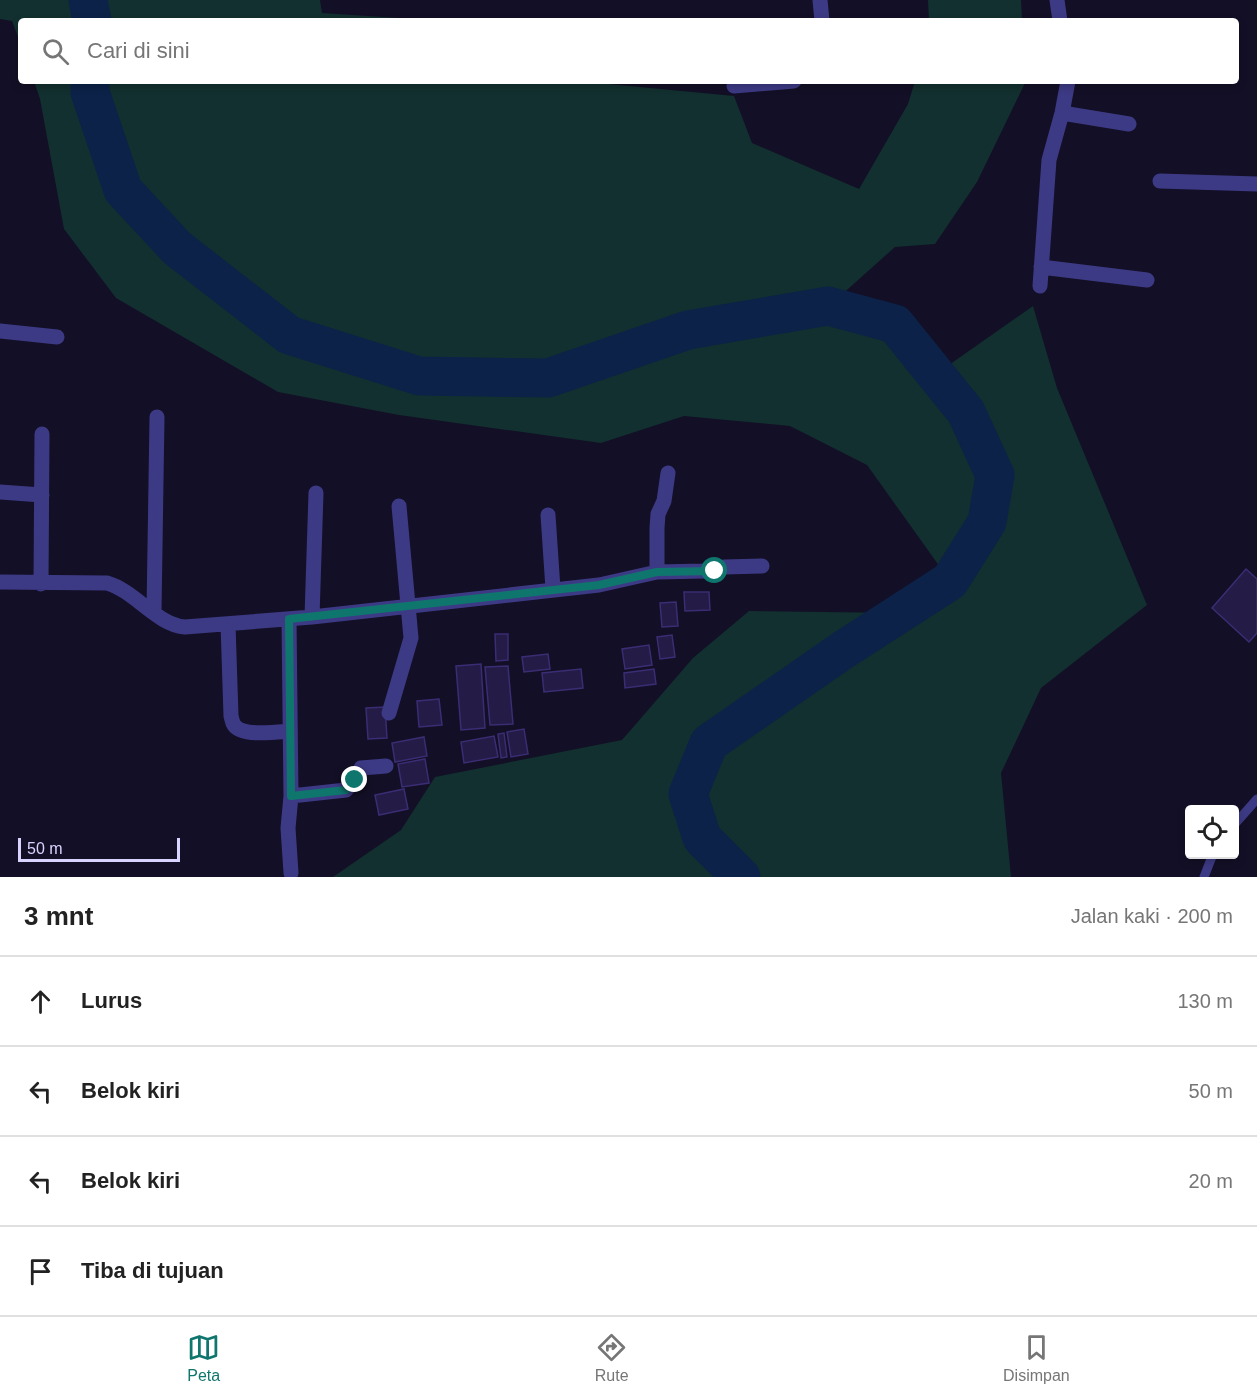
<!DOCTYPE html>
<html lang="id">
<meta charset="utf-8">
<style>
body{margin:0;font-family:Helvetica,sans-serif;background:#f6f6f6;color:#222}
.controls{position:absolute;right:18px;bottom:18px;display:grid;overflow:hidden;border-radius:6px;box-shadow:0 3px 9px #0003}
.controls button{width:54px;height:54px;display:grid;place-items:center;padding:0;border:0;border-bottom:2px solid #e0e0e0;background:#fff;color:#222;font:30px sans-serif}
.scale{position:absolute;left:18px;bottom:15px;width:162px;box-sizing:border-box;padding-left:6px;border:3px solid #d9d4ff;border-top:0;font-size:16px;line-height:21px;white-space:nowrap;color:#d9d4ff;-webkit-text-stroke:4px #130f26;paint-order:stroke}
.stop{position:absolute;width:18px;height:18px;margin:-14px;border:4px solid #0f766e;border-radius:50%;background:#fff}
.stop.end{background:#0f766e;border-color:#fff;box-shadow:0 2px 6px #0008}
.list{margin:0;padding:0;list-style:none}
h2{display:flex;justify-content:space-between;align-items:center;height:78px;margin:0;padding:0 24px;font-size:26px}
h2 small{font-size:20px;font-weight:400;color:#767676}
.list li{display:grid;grid-template-columns:39px 1fr auto;gap:18px;align-items:center;box-sizing:border-box;height:90px;padding:0 24px;border-top:2px solid #e0e0e0}
.list b{display:block;font-size:22px;white-space:nowrap}
.list em{font-size:20px;font-style:normal;color:#767676}
.icon{flex:none;width:33px;height:33px;fill:none;stroke:currentColor;stroke-width:2;stroke-linecap:round;stroke-linejoin:round}
.map{position:relative;flex:none;width:1257px;height:877px;overflow:hidden}
.search{position:absolute;background:#fff;box-shadow:0 3px 9px #0003;left:18px;right:18px;top:18px;height:66px;display:flex;align-items:center;gap:15px;box-sizing:border-box;padding:0 21px;border-radius:6px;color:#767676;font-size:22px}
.sheet{height:438px;background:#fff}
nav{display:flex;justify-content:space-around;align-items:center;box-sizing:border-box;height:84px;border-top:2px solid #e0e0e0;background:#fff;font-size:16px;color:#767676}
nav a{display:grid;justify-items:center;gap:3px}
nav .on{color:#0f766e}
.map>svg:first-child{display:block}
.green{fill:#12302f}
.lines{fill:none;stroke-linecap:round;stroke-linejoin:round}
.river{stroke:#0c2248;stroke-width:39}
.building{fill:#241b47;stroke:#3b2d73;stroke-width:1.5}
.lane{stroke:#3d3a85;stroke-width:9}
.street{stroke:#3d3a85;stroke-width:15}
.route{stroke:#0f766e;stroke-width:8}
</style>
<div class="map">
<svg width="1257" height="877" viewBox="0 0 1257 877">
<rect width="100%" height="100%" fill="#130f26"/>
<!-- green -->
<path class="green" d="M0,0H320L322,13L444,21H21V45L12,21L0,19Z
M928,0H1021L1022,21H929Z
M34,81H577L734,96L752,143L859,189L908,104L915,81H1026L977,182L935,244L895,247L829,306L895,324L936,374L1033,306L1057,388L1147,605L1041,688L1001,773L1011,877H333L401,830L435,777L622,740L693,658L749,611L902,613L950,581L867,465L790,426L684,416L601,443L399,415L278,392L116,298L64,229L40,99Z"/>
<g class="lines">
<!-- river -->
<path class="river" d="M88,0L92,21
M90,81V92L123,190L177,248L289,335L419,376L548,378L688,330L828,306L895,324L966,412L995,475L987,522L950,581L843,650L709,743L688,794L702,838L741,877"/>
</g>
<!-- building -->
<path class="building" d="M1246,569L1257,579V633L1249,642L1212,608Z
M684,592H709L710,610L685,611Z
M676,602L678,626L662,627L660,603Z
M495,634H508V660L496,661Z
M672,635L675,657L660,659L657,637Z
M649,645L652,665L625,669L622,649Z
M548,654L550,669L524,672L522,657Z
M481,664L485,728L461,730L456,666Z
M508,666L513,724L490,725L485,667Z
M581,669L583,688L544,692L542,673Z
M654,669L656,684L625,688L624,673Z
M439,699L442,725L419,727L417,701Z
M385,707L387,738L368,739L366,708Z
M524,729L528,754L511,757L507,732Z
M504,733L507,757L501,758L498,734Z
M494,736L498,757L464,763L461,742Z
M424,737L427,756L395,762L392,743Z
M425,759L429,783L402,787L398,764Z
M404,789L408,809L379,815L375,795Z"/>
<g class="lines">
<!-- lane -->
<path class="lane" d="M1234,825L1257,799
M1204,877L1213,854"/>
<!-- street -->
<path class="street" d="M820,0L822,21
M1057,0L1060,21
M734,86L794,81
M1062,113L1129,124
M1160,181L1257,184
M1041,267L1147,280
M1040,286L1049,160L1062,113L1068,81
M0,331L57,337
M0,492L42,495
M548,515L553,589
M657,572V528L658,514L664,501L668,473
M0,582L107,583C135,591 157,625 185,627L312,617L599,585L657,572L704,571L724,567L762,566
M41,584L42,434
M154,612L157,417
M312,617L316,493
M289,619L291,796L288,828L291,873
M228,624L231,716C232,719 232,722 234,725C242,737 277,732 290,731
M389,713L411,638L399,506
M291,796L346,790L355,780L361,768L386,766"/>
</g>
<g class="lines">
<!-- route -->
<path class="route" d="M355,780L346,790L291,796L289,619L599,585L657,572L715,571"/>
</g>
</svg>
<div class="controls">
<button><svg class="icon" aria-label="locate" viewBox="0 0 24 24"><circle cx="12" cy="12" r="6"/><path d="M12 2v4M12 18v4M2 12h4M18 12h4"/></svg></button>
</div>
<div class="scale">50 m</div>
<div class="stop" style="left:715px;top:571px"></div>
<div class="stop end" style="left:355px;top:780px"></div>
<div class="search"><svg class="icon" aria-label="search" viewBox="0 0 24 24"><circle cx="10" cy="10" r="6"/><path d="M15 15l6 6"/></svg>Cari di sini</div>
</div>
<section class="sheet">
<h2>3 mnt<small>Jalan kaki · 200 m</small></h2>
<ul class="list">
<li><svg class="icon" aria-label="ahead" viewBox="0 0 24 24"><path d="M12 20V5M6 11l6-6 6 6"/></svg><div><b>Lurus</b></div><em>130 m</em></li>
<li><svg class="icon" aria-label="left" viewBox="0 0 24 24"><path d="M17 20v-9H6M10 6l-5 5 5 5"/></svg><div><b>Belok kiri</b></div><em>50 m</em></li>
<li><svg class="icon" aria-label="left" viewBox="0 0 24 24"><path d="M17 20v-9H6M10 6l-5 5 5 5"/></svg><div><b>Belok kiri</b></div><em>20 m</em></li>
<li><svg class="icon" aria-label="arrive" viewBox="0 0 24 24"><path d="M6 21V4h12l-3 4 3 4H6"/></svg><div><b>Tiba di tujuan</b></div></li>
</ul>
</section>
<nav>
<a class="on"><svg class="icon" aria-label="map" viewBox="0 0 24 24"><path d="M3 6l6-2 6 2 6-2v14l-6 2-6-2-6 2zM9 4v14M15 6v14"/></svg>Peta</a>
<a><svg class="icon" aria-label="directions" viewBox="0 0 24 24"><path d="M12 3l9 9-9 9-9-9zM9 14v-3h6M13 9l2 2-2 2"/></svg>Rute</a>
<a><svg class="icon" aria-label="saved" viewBox="0 0 24 24"><path d="M7 4h10v16l-5-4-5 4z"/></svg>Disimpan</a>
</nav>
